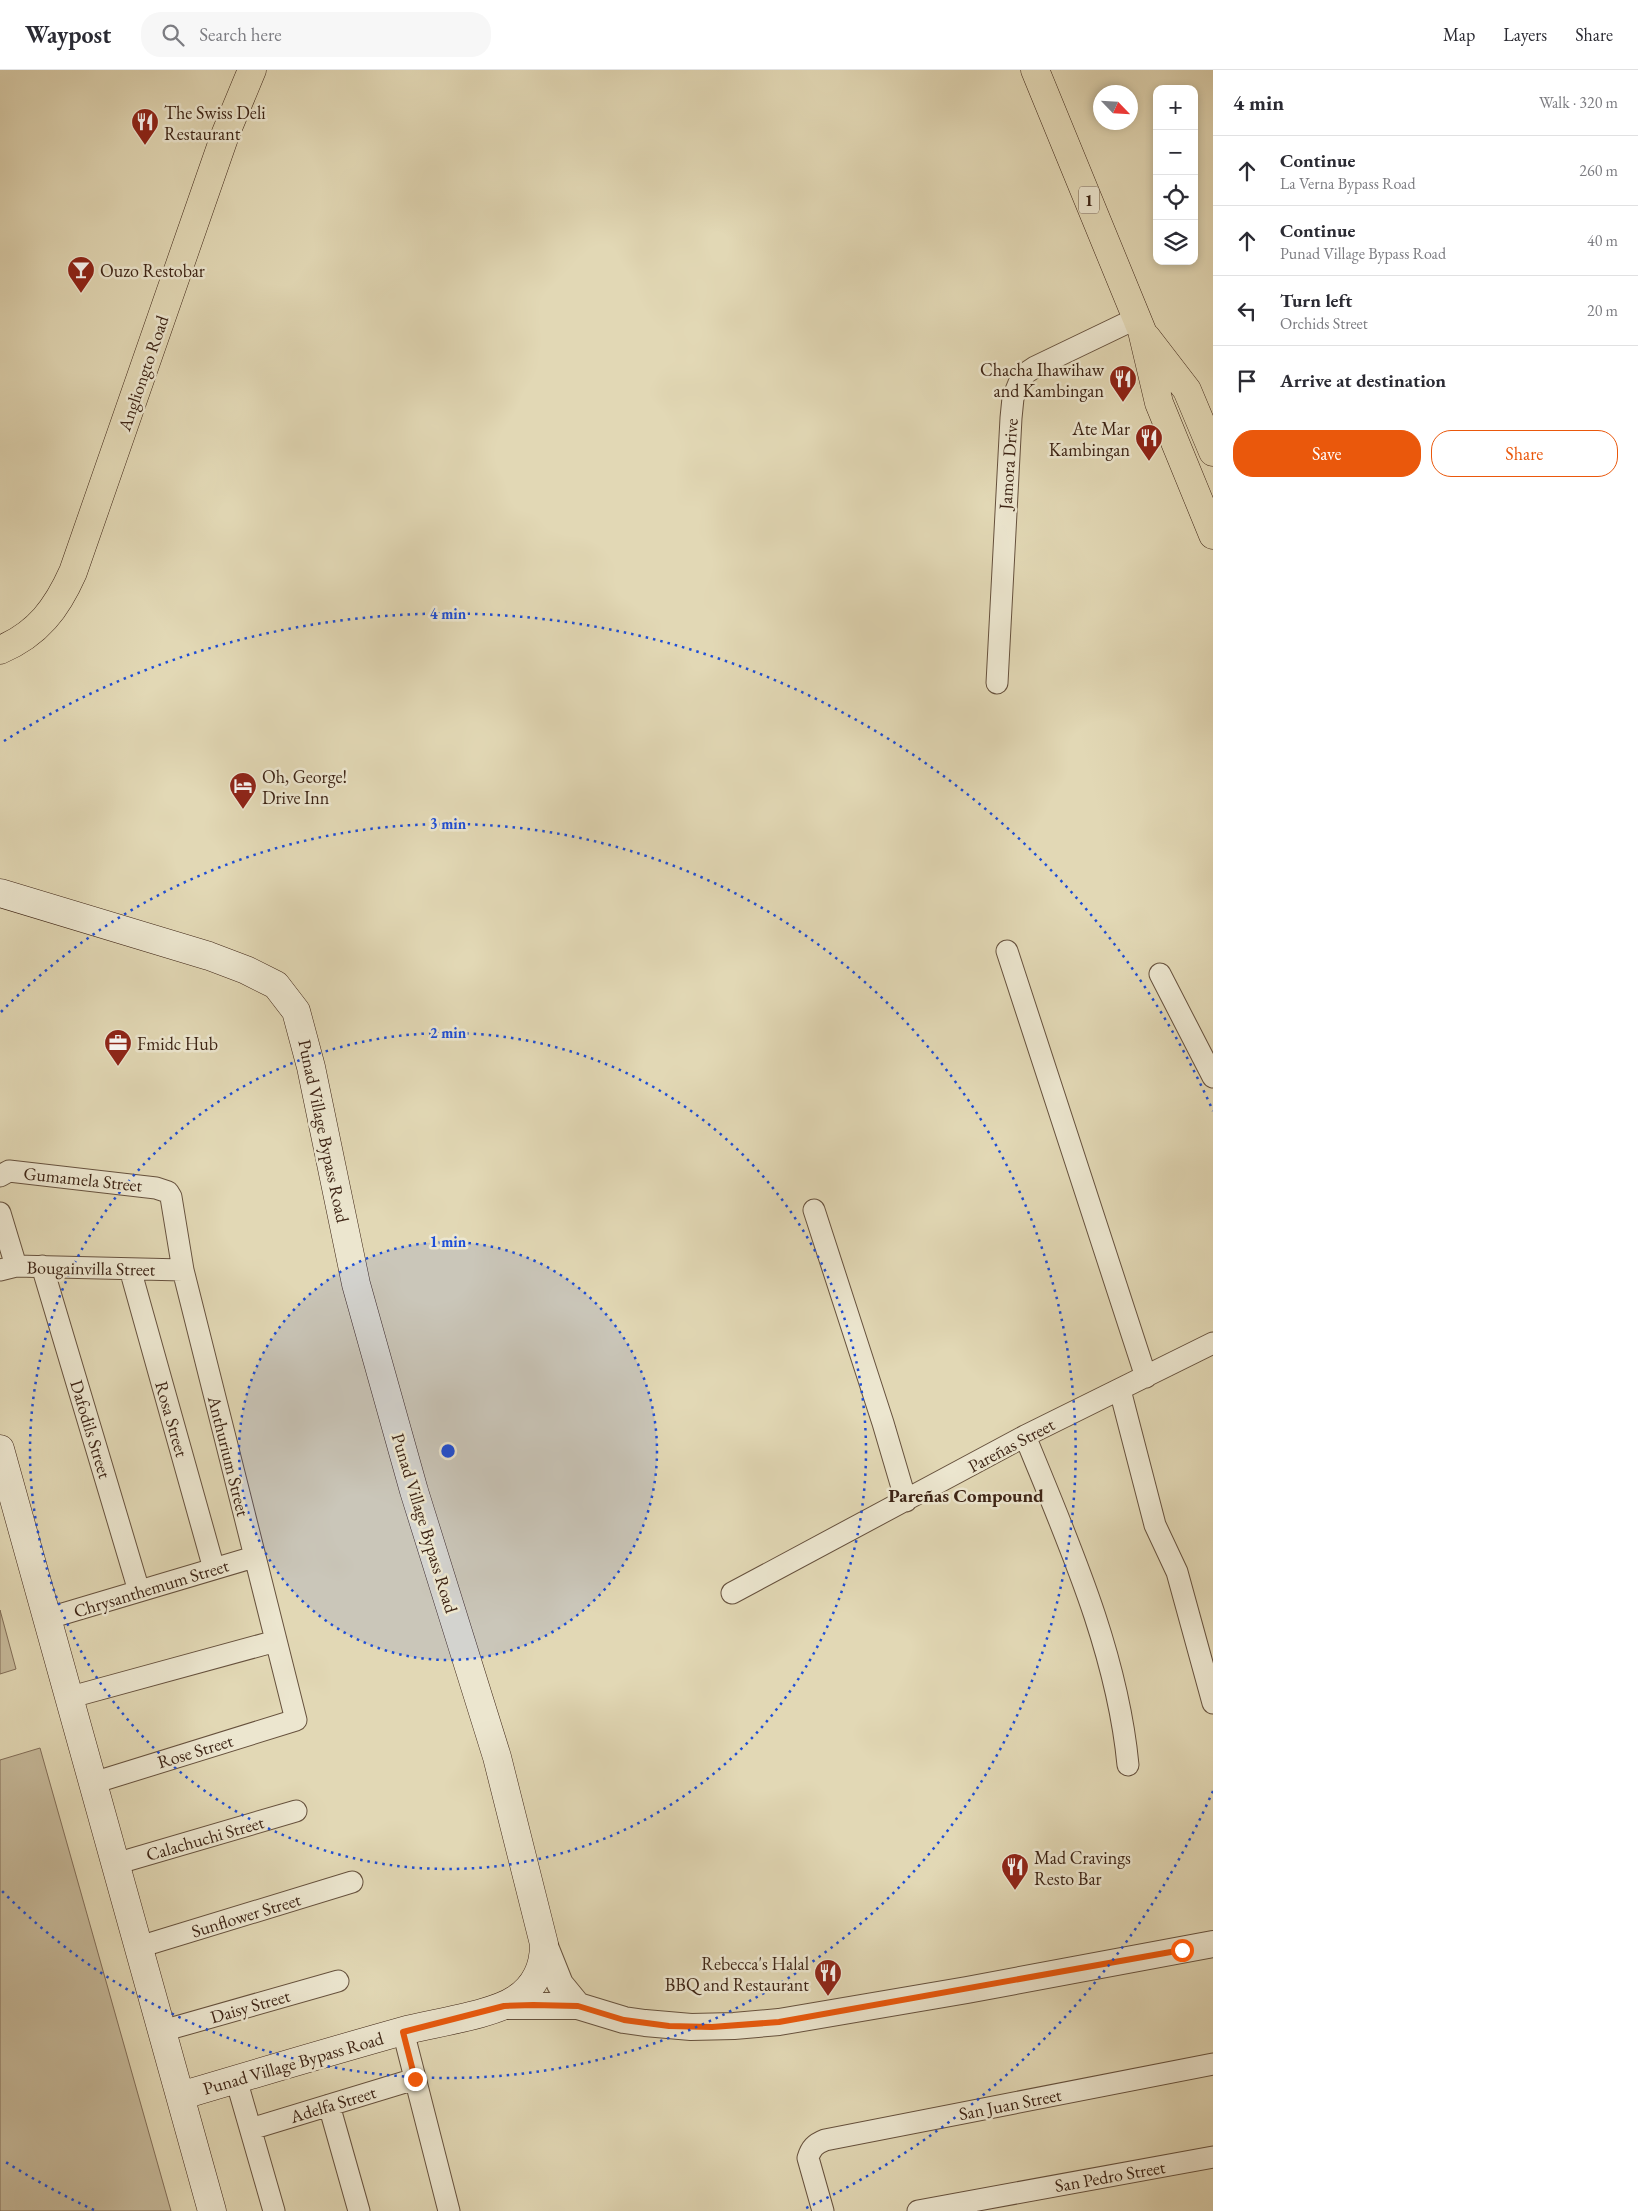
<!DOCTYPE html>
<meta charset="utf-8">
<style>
body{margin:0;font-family:"EB Garamond",serif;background:#f7f7f7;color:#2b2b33}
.controls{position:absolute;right:15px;top:15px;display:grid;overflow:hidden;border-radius:10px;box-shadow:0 2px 8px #0003}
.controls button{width:45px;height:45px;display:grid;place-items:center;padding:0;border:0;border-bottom:1px solid #e1e1e2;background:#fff;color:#2b2b33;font:25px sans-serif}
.compass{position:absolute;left:1093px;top:15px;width:45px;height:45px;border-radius:50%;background:#fff;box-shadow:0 2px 8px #0003;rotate:115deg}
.stop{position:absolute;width:15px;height:15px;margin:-11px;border:4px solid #ea580c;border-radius:50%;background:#fff}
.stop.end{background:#ea580c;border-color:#fff;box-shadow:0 1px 5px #0008}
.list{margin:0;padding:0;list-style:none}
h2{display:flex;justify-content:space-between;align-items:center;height:65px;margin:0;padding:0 20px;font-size:21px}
h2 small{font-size:16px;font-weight:400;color:#7c7c81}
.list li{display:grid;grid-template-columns:32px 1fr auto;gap:15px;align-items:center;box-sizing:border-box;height:70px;padding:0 20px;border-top:1px solid #e1e1e2}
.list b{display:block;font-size:19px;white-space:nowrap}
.list p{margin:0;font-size:16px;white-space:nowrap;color:#7c7c81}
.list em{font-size:16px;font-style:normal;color:#7c7c81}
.actions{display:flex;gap:10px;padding:15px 20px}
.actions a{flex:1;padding:11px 0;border:1px solid #ea580c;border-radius:20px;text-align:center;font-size:18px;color:#ea580c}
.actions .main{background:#ea580c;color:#fff}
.icon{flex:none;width:28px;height:28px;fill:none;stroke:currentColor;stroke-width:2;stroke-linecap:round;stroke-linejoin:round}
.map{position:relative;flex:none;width:1213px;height:2141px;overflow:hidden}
header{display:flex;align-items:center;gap:30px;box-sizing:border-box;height:70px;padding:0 25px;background:#fff;border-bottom:1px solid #e1e1e2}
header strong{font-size:24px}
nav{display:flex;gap:28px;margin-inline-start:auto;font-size:18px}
.search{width:350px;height:45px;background:#f7f7f7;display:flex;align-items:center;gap:12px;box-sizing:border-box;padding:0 18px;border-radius:20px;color:#7c7c81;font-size:19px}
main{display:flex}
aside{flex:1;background:#fff}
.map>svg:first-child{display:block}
.green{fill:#c6b99a;stroke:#826e58}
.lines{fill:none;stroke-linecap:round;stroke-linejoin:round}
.minor-casing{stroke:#66513d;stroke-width:23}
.tertiary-casing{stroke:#66513d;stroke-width:28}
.secondary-casing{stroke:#3d2415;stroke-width:29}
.primary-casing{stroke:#3d2415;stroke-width:29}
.trunk-casing{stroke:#3d2415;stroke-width:29}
.minor{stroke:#ece6cf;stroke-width:21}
.tertiary{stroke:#ece6cf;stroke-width:26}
.secondary{stroke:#ece6cf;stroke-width:28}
.primary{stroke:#e2d8b5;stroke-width:28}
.trunk{stroke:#e2d8b5;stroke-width:28}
.route{stroke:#ea580c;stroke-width:6}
.ring{fill:none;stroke:#1d4ed8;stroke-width:2.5;stroke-dasharray:2.5 5}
.labels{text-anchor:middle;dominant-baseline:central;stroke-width:5;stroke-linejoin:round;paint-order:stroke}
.shield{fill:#ece6cf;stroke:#725e4d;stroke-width:1}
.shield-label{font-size:16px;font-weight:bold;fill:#3d2415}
.poi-label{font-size:18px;fill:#3d2415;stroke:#ece6cf;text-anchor:start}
.street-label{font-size:18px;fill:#3d2415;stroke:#ece6cf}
.neighbourhood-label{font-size:19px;font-weight:bold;fill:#3d2415;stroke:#ece6cf}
.centre{fill:#1d4ed8;stroke:#ece6cf;stroke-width:2.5}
.ring-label{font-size:15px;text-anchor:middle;font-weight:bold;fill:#1d4ed8;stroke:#ece6cf;stroke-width:5;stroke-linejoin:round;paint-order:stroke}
</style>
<header>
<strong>Waypost</strong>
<div class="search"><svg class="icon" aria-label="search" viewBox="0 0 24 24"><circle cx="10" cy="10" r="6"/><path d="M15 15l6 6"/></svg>Search here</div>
<nav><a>Map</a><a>Layers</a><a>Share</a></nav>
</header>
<main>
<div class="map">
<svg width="1213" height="2141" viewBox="0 0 1213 2141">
<rect width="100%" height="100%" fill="#e2d8b5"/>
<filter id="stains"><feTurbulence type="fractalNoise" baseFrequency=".004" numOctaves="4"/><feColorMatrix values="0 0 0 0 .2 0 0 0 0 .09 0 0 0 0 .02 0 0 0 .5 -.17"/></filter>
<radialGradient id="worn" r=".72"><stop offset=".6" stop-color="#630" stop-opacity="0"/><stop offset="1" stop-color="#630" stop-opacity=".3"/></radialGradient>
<!-- green -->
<path class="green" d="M0,1540L16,1599L0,1604Z
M40,1678L171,2141H0V1690Z"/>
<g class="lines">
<defs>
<path id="minor" d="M997,613L1011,348L1013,328L1019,313L1026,303L1035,297L1137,248
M1007,881L1146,1307
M1160,904L1213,1007
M0,1106L9,1101L156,1118L168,1122L171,1127L183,1200L296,1650L93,1713
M814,1140L883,1353L906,1431
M0,1143L16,1196
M42,1196L139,1521
M130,1199L214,1499
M0,1200L16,1196L183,1200
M1120,1320L1155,1455L1177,1502L1213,1633
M1025,1366C1068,1472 1117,1580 1128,1695
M732,1523L1025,1366L1213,1273
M49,1548L254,1487
M71,1627L276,1571
M115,1794L296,1741
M139,1877L352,1812
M162,1961L338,1911
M403,1961L449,2141
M236,2009L274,2141
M329,2035L359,2141
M251,2059L415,2009
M823,2141L808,2088C811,2078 815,2074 825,2070L1213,1994
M918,2141L1213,2087"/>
<path id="tertiary" d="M544,1874L560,1914L578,1936
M504,1936H578L624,1950L645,1953L691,1957L734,1956L779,1952L967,1920L1213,1874"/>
<path id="secondary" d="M0,823L209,886L246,900L276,915L296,941L311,997L356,1214L414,1421L497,1687L544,1874C544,1897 536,1916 516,1929C493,1945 433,1953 403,1961C328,1982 254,2004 180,2026
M0,1379L212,2141"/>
<path id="primary" d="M0,580C38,564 57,538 73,502L225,65L252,0"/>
<path id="trunk" d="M1035,0L1142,261L1159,333L1213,465
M1147,268L1187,320L1213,382"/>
</defs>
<!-- minor casing -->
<use href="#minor" class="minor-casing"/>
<!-- tertiary casing -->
<use href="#tertiary" class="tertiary-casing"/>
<!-- secondary casing -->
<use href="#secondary" class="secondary-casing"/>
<!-- primary casing -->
<use href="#primary" class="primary-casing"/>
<!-- trunk casing -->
<use href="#trunk" class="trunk-casing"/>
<!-- minor -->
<use href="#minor" class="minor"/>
<!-- tertiary -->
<use href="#tertiary" class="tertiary"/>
<!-- secondary -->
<use href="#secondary" class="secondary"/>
<!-- primary -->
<use href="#primary" class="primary"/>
<!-- trunk -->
<use href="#trunk" class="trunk"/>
</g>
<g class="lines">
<!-- route -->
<path class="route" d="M415,2009L403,1962L504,1936L533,1935L578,1936L624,1950L669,1956L712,1957L779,1952L1182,1880"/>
</g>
<!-- distance rings -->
<circle cx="448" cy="1381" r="209" fill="#1d4ed8" fill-opacity=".12"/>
<g class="ring">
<circle cx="448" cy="1381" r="209"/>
<circle cx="448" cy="1381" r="418"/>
<path d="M1 942A627 627 0 1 1 1 1820"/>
<path d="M1213 1721A837 837 0 0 1 802 2140M94 2140A837 837 0 0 1 4 2091M4 671A837 837 0 0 1 1213 1041"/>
</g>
<!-- icons -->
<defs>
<symbol id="restaurant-pin" viewBox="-11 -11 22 30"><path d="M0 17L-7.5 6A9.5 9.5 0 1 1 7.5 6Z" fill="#8f2418" stroke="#ece6cf"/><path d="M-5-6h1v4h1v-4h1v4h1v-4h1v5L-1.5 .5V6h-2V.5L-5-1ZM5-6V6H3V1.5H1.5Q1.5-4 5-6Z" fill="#fff"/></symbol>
<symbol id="bar-pin" viewBox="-11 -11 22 30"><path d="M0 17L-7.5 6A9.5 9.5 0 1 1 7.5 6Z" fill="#8f2418" stroke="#ece6cf"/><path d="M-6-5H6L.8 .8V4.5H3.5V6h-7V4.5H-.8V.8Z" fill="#fff"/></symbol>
<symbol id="hotel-pin" viewBox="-11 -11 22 30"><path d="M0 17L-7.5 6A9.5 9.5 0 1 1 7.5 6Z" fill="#8f2418" stroke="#ece6cf"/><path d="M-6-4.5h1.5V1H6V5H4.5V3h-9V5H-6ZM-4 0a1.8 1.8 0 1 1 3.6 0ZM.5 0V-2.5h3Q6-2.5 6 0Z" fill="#fff"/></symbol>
<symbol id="office-pin" viewBox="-11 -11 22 30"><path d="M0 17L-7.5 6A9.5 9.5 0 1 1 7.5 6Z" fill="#8f2418" stroke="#ece6cf"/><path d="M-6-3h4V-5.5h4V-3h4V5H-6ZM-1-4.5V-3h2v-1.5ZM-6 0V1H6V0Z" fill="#fff"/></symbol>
</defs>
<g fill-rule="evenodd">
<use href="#restaurant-pin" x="129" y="36" width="32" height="43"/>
<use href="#bar-pin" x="65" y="184" width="32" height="43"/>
<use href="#restaurant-pin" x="1107" y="293" width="32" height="43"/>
<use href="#restaurant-pin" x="1133" y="352" width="32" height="43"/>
<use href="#hotel-pin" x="227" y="700" width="32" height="43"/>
<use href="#office-pin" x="102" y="957" width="32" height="43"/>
<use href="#restaurant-pin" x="999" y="1781" width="32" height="43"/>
<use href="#restaurant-pin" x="812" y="1887" width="32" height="43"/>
</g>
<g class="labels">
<!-- shield labels -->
<rect class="shield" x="1079" y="116.5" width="20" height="27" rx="4"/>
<g class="shield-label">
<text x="1089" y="130">1</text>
</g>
<!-- poi labels -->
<g class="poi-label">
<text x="164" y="42">The Swiss Deli<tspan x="164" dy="21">Restaurant</tspan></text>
<text x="100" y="200">Ouzo Restobar</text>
<text x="1104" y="299" text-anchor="end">Chacha Ihawihaw<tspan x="1104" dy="21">and Kambingan</tspan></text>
<text x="1130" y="358" text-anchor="end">Ate Mar<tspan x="1130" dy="21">Kambingan</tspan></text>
<text x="262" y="706">Oh, George!<tspan x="262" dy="21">Drive Inn</tspan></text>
<text x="137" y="973">Fmidc Hub</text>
<text x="1034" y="1787">Mad Cravings<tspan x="1034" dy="21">Resto Bar</tspan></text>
<text x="809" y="1893" text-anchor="end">Rebecca's Halal<tspan x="809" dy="21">BBQ and Restaurant</tspan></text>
</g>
<!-- street labels -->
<g class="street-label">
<text transform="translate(143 303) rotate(-71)">Angliongto Road</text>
<text transform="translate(1008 394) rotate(-86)">Jamora Drive</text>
<text transform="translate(324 1061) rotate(78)">Punad Village Bypass Road</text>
<text transform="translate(83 1109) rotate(6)">Gumamela Street</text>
<text transform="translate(91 1198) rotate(1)">Bougainvilla Street</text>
<text transform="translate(172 1349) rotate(74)">Rosa Street</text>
<text transform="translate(91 1359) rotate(73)">Dafodils Street</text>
<text transform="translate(1011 1375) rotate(-28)">Pareñas Street</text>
<text transform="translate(229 1386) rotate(76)">Anthurium Street</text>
<text transform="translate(425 1453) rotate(73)">Punad Village Bypass Road</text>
<text transform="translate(151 1518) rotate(-17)">Chrysanthemum Street</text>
<text transform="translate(195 1681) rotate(-17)">Rose Street</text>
<text transform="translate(205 1768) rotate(-16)">Calachuchi Street</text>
<text transform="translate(246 1845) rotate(-17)">Sunflower Street</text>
<text transform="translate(250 1936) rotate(-16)">Daisy Street</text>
<text transform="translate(293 1993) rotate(-16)">Punad Village Bypass Road</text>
<text transform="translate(333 2034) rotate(-17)">Adelfa Street</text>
<text transform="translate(1010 2034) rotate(-11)">San Juan Street</text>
<text transform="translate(1110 2106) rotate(-10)">San Pedro Street</text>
</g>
<!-- neighbourhood labels -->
<g class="neighbourhood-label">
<text x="966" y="1425">Pareñas Compound</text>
</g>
</g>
<circle cx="448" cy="1381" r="8" class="centre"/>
<g class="ring-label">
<text x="448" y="549">4 min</text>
<text x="448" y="759">3 min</text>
<text x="448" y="968">2 min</text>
<text x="448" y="1177">1 min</text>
</g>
<rect width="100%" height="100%" filter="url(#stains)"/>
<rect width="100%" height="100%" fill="url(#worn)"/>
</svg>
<div class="controls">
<button>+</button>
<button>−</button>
<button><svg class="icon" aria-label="locate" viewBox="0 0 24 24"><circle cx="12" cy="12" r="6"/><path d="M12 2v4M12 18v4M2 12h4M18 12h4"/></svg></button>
<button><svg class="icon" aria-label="layers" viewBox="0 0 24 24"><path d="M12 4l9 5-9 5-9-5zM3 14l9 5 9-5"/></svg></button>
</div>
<svg class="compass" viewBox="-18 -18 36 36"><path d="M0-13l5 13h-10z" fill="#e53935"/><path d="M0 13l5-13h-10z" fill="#7c7c81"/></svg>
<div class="stop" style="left:1182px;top:1880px"></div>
<div class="stop end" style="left:415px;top:2009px"></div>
</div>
<aside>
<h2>4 min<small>Walk · 320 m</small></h2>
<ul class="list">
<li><svg class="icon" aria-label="ahead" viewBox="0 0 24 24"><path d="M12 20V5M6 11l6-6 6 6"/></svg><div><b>Continue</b><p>La Verna Bypass Road</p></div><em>260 m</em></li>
<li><svg class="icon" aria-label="ahead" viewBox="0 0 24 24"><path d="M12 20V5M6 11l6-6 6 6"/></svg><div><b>Continue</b><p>Punad Village Bypass Road</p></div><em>40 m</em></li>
<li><svg class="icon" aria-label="left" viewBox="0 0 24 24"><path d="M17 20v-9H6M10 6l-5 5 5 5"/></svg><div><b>Turn left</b><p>Orchids Street</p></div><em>20 m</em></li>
<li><svg class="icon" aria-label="arrive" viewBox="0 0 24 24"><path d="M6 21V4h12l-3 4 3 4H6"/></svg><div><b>Arrive at destination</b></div></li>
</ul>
<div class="actions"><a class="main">Save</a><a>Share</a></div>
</aside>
</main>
